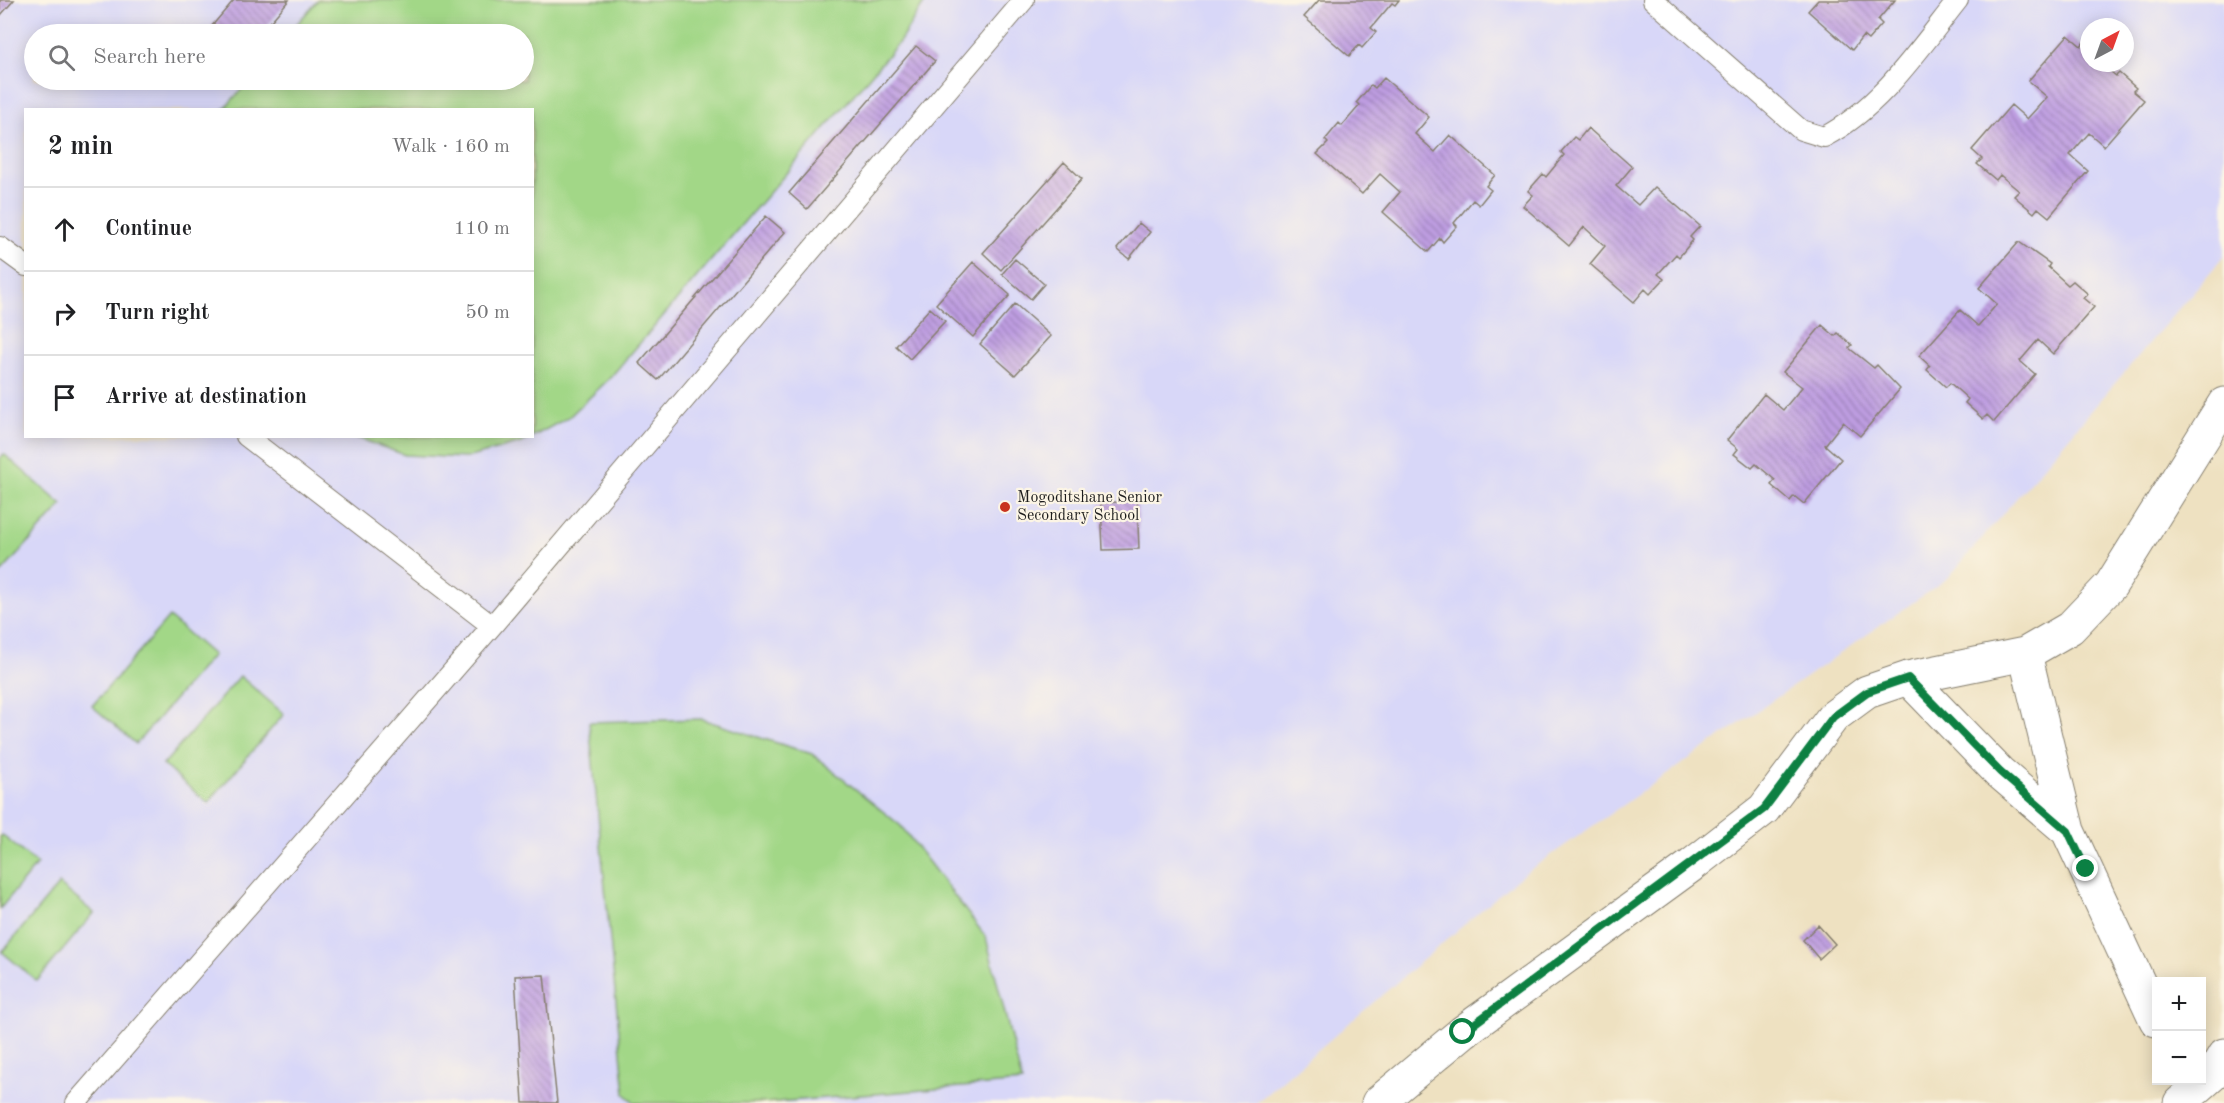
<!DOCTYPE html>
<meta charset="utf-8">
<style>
body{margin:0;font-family:"Old Standard TT",serif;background:#f2f2f2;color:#202124}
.controls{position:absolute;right:18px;bottom:18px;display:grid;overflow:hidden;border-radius:0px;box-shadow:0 3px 15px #0003}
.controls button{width:54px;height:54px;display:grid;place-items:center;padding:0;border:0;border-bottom:2px solid #e0e0e0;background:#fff;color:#202124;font:30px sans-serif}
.compass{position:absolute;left:2080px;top:18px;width:54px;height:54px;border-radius:50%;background:#fff;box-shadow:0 3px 15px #0003;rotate:41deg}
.stop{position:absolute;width:18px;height:18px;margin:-14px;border:4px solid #0b8043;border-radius:50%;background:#fff}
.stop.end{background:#0b8043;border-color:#fff;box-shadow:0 2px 6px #0008}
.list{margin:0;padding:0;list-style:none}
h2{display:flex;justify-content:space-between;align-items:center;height:78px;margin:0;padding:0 24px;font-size:26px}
h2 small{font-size:20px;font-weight:400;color:#757577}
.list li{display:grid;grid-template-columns:39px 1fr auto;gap:18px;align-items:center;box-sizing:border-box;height:84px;padding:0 24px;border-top:2px solid #e0e0e0}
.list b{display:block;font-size:22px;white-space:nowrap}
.list em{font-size:20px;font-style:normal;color:#757577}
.icon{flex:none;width:33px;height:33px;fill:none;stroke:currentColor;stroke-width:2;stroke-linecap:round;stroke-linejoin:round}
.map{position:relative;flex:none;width:2224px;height:1103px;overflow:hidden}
.search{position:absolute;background:#fff;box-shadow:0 3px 15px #0003;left:24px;top:24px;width:510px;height:66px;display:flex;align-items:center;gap:15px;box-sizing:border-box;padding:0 21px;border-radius:33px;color:#757577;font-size:22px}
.panel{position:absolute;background:#fff;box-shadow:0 3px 15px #0003;left:24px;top:108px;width:510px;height:330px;border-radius:0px}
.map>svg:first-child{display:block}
.built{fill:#d8d7f8;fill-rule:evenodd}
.green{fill:#a2d787;stroke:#5f7a52;stroke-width:1.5}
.building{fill:url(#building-back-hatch)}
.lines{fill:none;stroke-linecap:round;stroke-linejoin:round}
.lane-casing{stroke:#857e6e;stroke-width:22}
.street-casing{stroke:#857e6e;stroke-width:35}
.lane{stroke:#fff;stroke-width:20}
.street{stroke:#fff;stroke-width:33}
.route{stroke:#0b8043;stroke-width:8}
.poi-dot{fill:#c8321e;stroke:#fcf5e5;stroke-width:2}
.labels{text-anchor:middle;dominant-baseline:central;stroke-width:4.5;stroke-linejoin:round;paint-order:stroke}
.poi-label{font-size:16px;fill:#1c1c1c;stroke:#fcf5e5;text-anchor:start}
</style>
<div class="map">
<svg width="2224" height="1103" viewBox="0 0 2224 1103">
<defs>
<pattern id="building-back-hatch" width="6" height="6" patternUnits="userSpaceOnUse" patternTransform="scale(1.5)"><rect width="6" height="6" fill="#be9de1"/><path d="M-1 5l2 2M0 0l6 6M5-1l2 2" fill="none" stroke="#9a7fb6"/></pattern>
</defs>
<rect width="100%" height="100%" fill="#fcf5e5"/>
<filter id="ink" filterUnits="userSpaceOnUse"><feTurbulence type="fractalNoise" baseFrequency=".0167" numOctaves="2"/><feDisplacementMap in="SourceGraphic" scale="12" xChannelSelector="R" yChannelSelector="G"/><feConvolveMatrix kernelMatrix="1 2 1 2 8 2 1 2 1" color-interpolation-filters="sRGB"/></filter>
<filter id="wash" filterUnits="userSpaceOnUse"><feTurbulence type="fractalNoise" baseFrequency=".008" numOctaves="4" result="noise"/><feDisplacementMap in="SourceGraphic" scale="24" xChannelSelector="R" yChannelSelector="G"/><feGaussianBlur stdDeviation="1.35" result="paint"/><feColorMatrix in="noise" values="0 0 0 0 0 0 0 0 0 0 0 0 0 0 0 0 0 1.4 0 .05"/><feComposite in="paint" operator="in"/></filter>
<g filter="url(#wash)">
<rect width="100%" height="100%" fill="#eee1c1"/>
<!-- built -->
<path class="built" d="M0,0H2224V256L1948,578L1521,876L1256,1103H0ZM2089,27H2125V63H2089ZM34,34H524V80H34ZM26,110H532V436H26Z"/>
<!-- green -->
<path class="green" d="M318,0H926L900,41L609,379L569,417L521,443L466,458L405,455L355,437L532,436V110L224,109L250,80H524V34H288Z
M4,454L62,505L0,574V458Z
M169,617L213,655L136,744L92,706Z
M240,676L284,714L208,803L163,765Z
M701,719L812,754L901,826L986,937L1022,1082L764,1103H635L625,1094L589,722Z
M2,835L37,864L0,909V837Z
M59,884L94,913L37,981L2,952Z"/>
<g id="blocks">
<!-- building -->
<path class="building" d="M0,0H14L0,16Z
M234,0H289L260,34H205Z
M1319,0H1399L1395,5L1392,3L1371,28L1376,32L1362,48L1359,45L1349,56L1304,17Z
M1818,0H1895L1878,20L1882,24L1868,40L1863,36L1852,50L1808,11Z
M2068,35L2081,46L2085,41L2089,44V63H2100L2116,76L2119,73L2136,88L2133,91L2144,100L2104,146L2089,133L2070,155L2088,171L2049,217L2038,208L2034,213L2014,196L2019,191L2000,175L1996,180L1977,164L1982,159L1972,150L2011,105L2027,119L2047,97L2028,81Z
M916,46L935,61L807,209L789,193Z
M1384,78L1429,117L1415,134L1435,152L1450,135L1495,175L1486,186L1491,190L1479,205L1473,200L1454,223L1457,226L1443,242L1440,238L1428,252L1383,212L1400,192L1380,174L1362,194L1317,154L1328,143L1325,140L1339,123L1342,126L1360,105L1357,102L1371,85L1375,88Z
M1588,128L1632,167L1616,186L1638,205L1655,187L1700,226L1690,237L1693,240L1679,257L1676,254L1658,274L1664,279L1650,294L1645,289L1634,302L1590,264L1605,246L1584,227L1569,246L1523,206L1533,195L1528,191L1543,174L1546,177L1564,155L1561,152L1574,137L1578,140Z
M1064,162L1082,179L1001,270L983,253Z
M766,216L785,232L658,380L639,363Z
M1139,223L1150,232L1129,259L1117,249Z
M2019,242L2050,264L2048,267L2068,285L2073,281L2088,294L2083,298L2094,307L2053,354L2038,340L2020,361L2035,374L1994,422L1987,415L1983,419L1965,403L1968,399L1950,383L1946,387L1927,370L1930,366L1919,356L1960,310L1978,326L1997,304L1979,288Z
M1015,259L1044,284L1031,299L1002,274Z
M973,262L1010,295L973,337L936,304Z
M1015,304L1051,336L1015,375L980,344Z
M930,308L945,321L910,359L896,346Z
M1822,325L1835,336L1838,333L1852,345L1849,348L1874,368L1877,365L1900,389L1860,436L1843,422L1825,445L1841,459L1804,504L1794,496L1790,501L1771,485L1775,480L1756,464L1752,468L1734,454L1738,449L1727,440L1764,394L1783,410L1802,387L1783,372Z
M1137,501L1139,549L1103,550L1101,503Z
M1818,925L1835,944L1819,959L1803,940Z
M544,975L557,1103H523L515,976Z"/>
</g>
</g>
<g filter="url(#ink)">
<use href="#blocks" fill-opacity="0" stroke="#857e6e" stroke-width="1.5"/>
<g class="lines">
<defs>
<path id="lane" d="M1653,0L1801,130L1824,137C1880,108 1919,49 1958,0
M0,247L26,266
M246,436L492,626
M76,1103L492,626L1024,0"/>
<path id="street" d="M2025,654L2068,831L2156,1020
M1908,678L1999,772L2068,831
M1378,1103L1463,1032L1692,865L1764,809L1833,717L1867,692L1908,678L2025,654L2070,628L2111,585L2224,404
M2180,1103L2213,1074L2224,1055"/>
</defs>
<!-- lane casing -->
<use href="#lane" class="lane-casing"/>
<!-- street casing -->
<use href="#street" class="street-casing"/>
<!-- lane -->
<use href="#lane" class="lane"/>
<!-- street -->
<use href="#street" class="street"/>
</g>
</g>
<g class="lines" filter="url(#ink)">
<!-- route -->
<path class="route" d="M1463,1032L1764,809L1833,717L1867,692L1908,678L2000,772L2068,831L2086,869"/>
</g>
<!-- markers -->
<circle class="poi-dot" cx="1005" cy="507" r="6"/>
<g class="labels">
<!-- poi labels -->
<g class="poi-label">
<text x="1017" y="498">Mogoditshane Senior<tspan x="1017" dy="18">Secondary School</tspan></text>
</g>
</g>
</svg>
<div class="controls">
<button>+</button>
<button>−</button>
</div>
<svg class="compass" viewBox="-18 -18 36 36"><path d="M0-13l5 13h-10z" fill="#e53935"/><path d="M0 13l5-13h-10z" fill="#757577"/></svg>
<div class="stop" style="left:1463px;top:1032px"></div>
<div class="stop end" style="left:2086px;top:869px"></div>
<div class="search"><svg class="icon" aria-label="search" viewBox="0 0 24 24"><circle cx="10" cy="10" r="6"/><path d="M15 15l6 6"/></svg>Search here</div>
<section class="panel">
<h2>2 min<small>Walk · 160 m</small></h2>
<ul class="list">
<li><svg class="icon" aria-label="ahead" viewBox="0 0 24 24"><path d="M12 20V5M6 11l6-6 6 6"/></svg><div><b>Continue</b></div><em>110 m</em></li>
<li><svg class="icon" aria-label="right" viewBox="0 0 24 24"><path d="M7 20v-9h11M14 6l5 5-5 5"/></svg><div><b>Turn right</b></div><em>50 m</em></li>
<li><svg class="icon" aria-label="arrive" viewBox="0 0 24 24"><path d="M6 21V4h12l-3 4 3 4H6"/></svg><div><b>Arrive at destination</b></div></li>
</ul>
</section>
</div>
